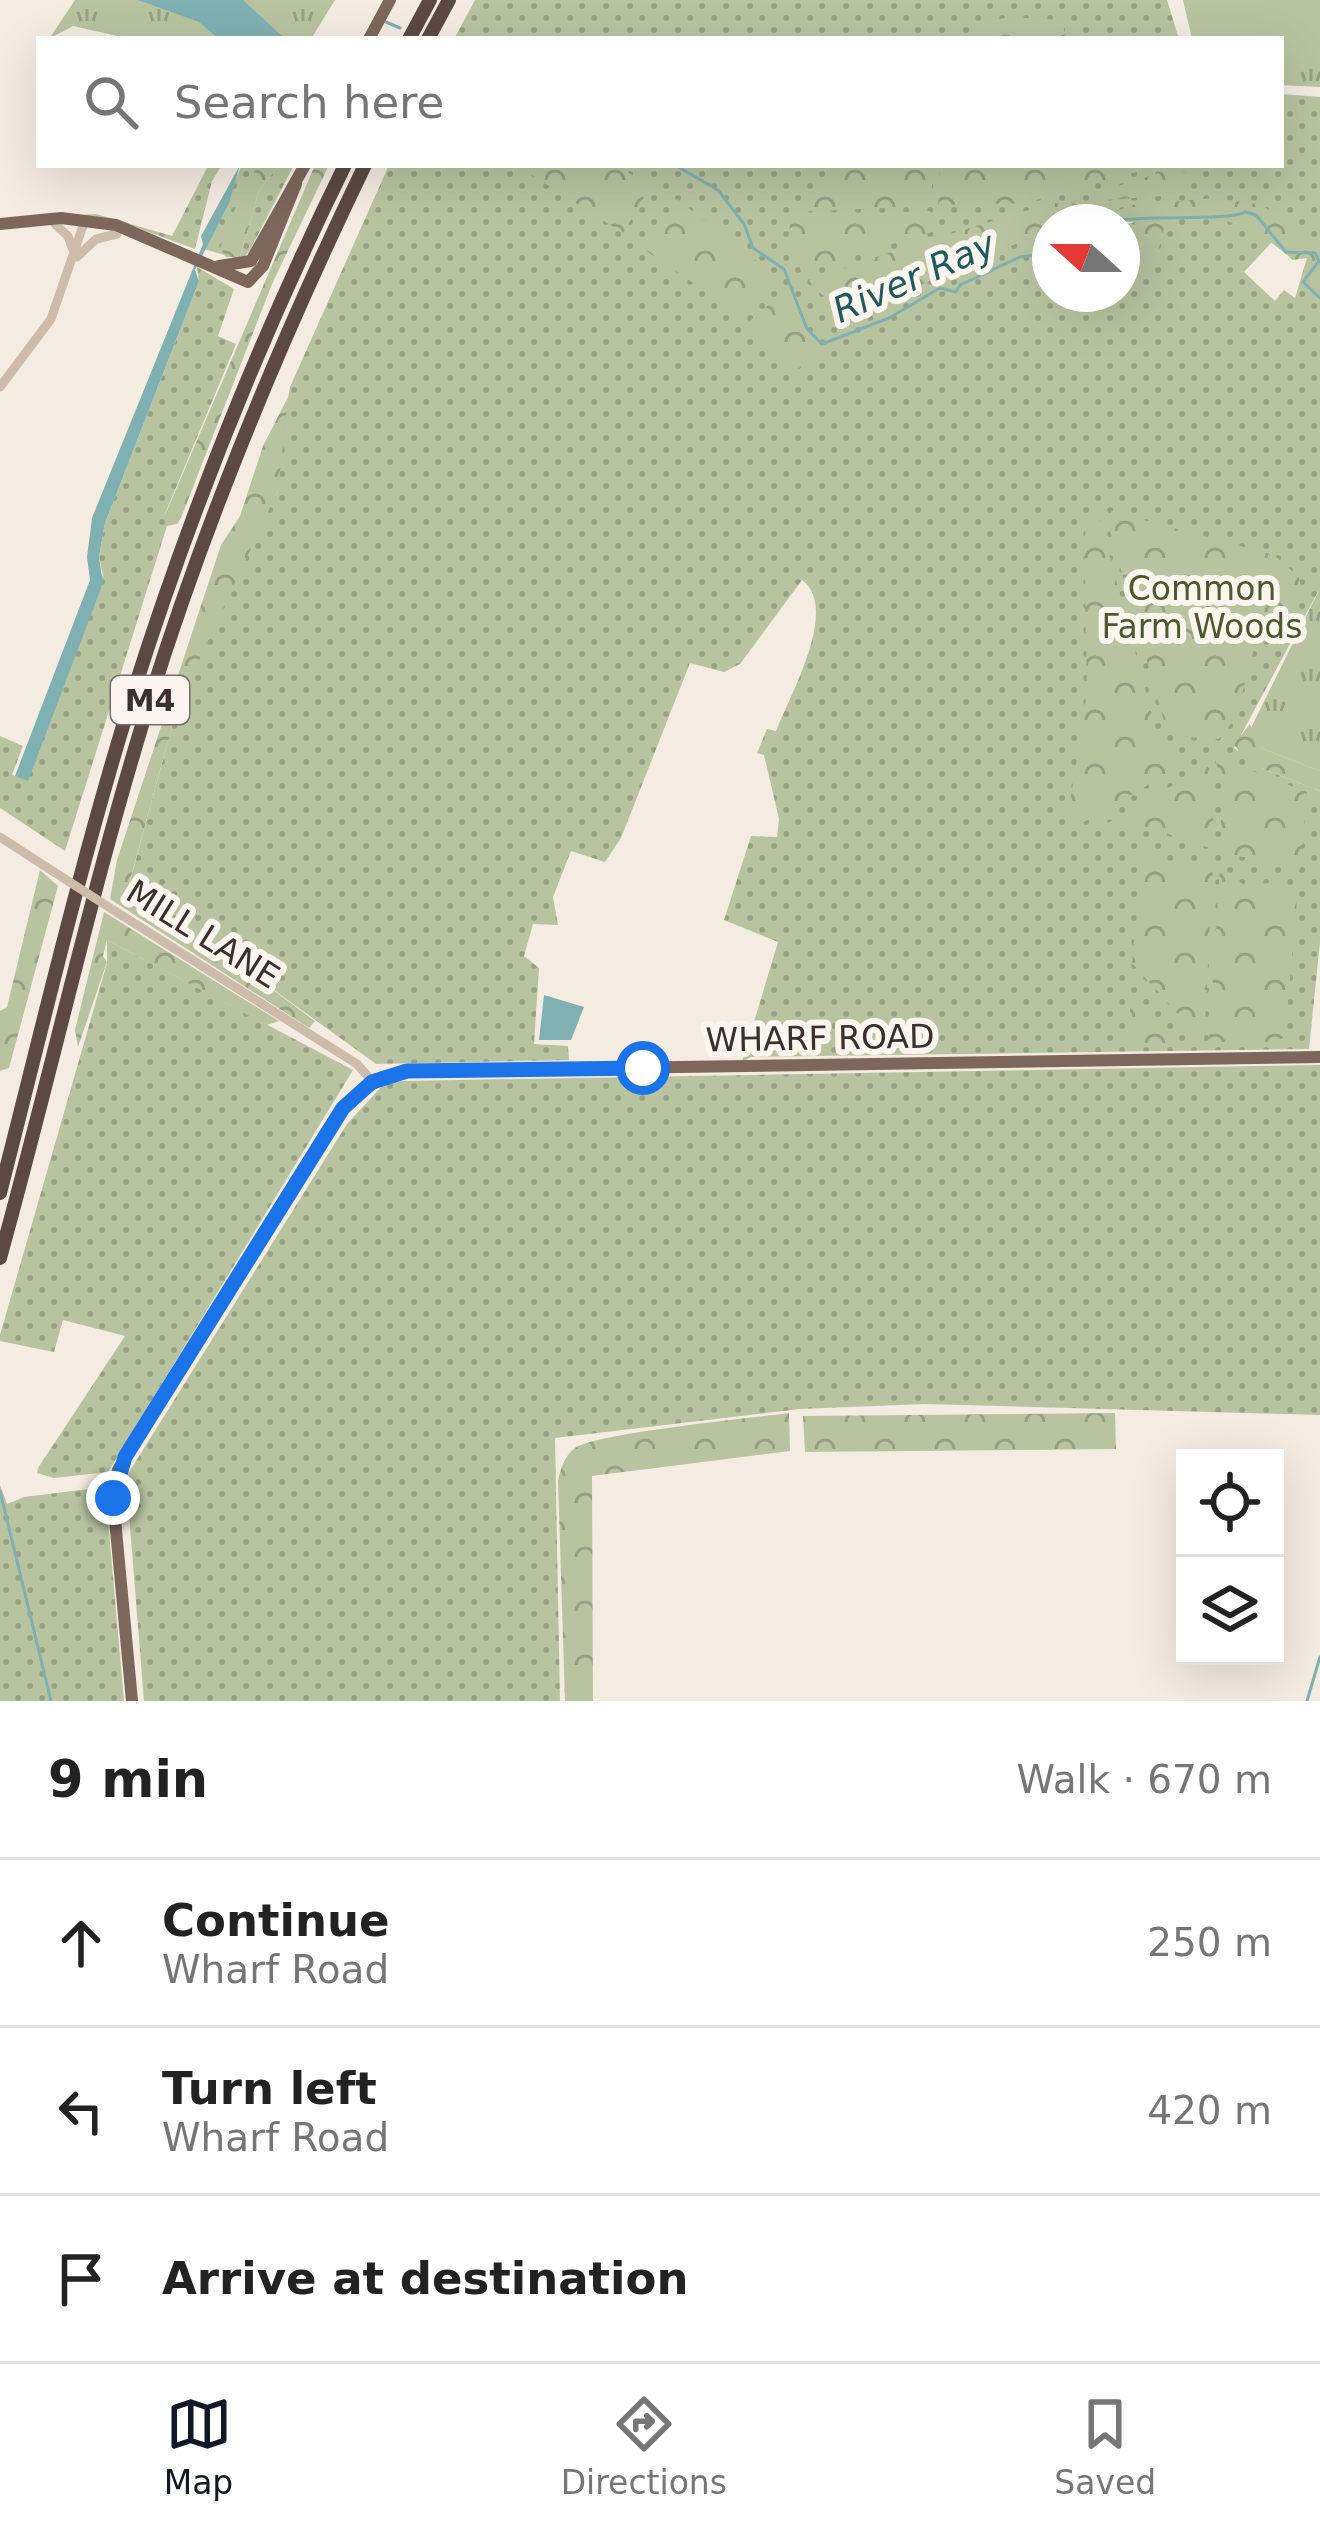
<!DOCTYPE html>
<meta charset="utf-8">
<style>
body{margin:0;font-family:"DejaVu Sans",sans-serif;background:#f6f6f6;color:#222}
.controls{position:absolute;right:36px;bottom:36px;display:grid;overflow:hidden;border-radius:0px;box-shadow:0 12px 48px #0002}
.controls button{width:108px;height:108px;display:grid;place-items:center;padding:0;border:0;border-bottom:3px solid #e0e0e0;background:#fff;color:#222;font:60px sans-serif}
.compass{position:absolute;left:1032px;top:204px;width:108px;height:108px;border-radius:50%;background:#fff;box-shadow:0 12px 48px #0002;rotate:291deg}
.stop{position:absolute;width:36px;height:36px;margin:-27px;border:9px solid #1a73e8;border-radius:50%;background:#fff}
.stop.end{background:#1a73e8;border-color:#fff;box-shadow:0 3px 12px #0008}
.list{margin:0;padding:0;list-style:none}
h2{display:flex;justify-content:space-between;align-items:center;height:156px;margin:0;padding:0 48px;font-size:51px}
h2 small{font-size:39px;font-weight:400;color:#767676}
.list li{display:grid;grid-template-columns:78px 1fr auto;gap:36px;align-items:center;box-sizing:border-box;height:168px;padding:0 48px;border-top:3px solid #e0e0e0}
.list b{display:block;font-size:45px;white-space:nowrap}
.list p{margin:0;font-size:39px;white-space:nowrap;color:#767676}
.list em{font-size:39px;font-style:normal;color:#767676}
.icon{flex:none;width:66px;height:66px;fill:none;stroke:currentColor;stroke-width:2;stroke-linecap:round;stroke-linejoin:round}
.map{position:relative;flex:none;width:1320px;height:1701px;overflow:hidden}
.search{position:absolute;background:#fff;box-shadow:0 12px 48px #0002;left:36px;right:36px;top:36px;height:132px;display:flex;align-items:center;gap:30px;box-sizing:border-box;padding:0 42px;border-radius:0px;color:#767676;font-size:45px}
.sheet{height:660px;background:#fff}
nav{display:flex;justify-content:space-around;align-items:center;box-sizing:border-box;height:168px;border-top:3px solid #e0e0e0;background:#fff;font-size:33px;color:#767676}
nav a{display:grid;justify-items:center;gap:6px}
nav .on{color:#111827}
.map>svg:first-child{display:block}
.grass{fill:url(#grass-dots);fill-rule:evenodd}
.forest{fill:url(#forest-crowns)}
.park{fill:url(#park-tufts)}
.pitch{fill:#b8c4a0}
.water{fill:#7fb0b2}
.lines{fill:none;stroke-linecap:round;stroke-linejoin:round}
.stream{stroke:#7fb0b2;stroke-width:3}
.minor{stroke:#cdbbac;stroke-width:9}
.major{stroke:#7d675c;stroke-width:12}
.highway{stroke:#5c4a42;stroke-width:14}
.minor-bridge{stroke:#cdbbac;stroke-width:9}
.route{stroke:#1a73e8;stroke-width:15}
.labels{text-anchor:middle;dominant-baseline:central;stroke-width:12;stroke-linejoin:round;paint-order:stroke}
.shield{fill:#fbf5ee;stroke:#756b66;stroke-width:3}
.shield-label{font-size:30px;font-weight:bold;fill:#3b302b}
.park-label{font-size:33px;fill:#4a5a2e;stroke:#fbf5ee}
.street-label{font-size:33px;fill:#3b302b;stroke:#fbf5ee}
.water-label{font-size:36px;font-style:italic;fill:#1f5a5e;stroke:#fbf5ee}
</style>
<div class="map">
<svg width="1320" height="1701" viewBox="0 0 1320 1701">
<defs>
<pattern id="grass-dots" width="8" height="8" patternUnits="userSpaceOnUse" patternTransform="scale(3)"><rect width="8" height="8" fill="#b8c4a0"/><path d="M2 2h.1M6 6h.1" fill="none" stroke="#97a083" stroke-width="1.8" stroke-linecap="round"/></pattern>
<pattern id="forest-crowns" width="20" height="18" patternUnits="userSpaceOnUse" patternTransform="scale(3)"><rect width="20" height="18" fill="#b8c4a0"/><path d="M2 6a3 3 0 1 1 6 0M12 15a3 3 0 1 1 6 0" fill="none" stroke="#97a083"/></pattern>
<pattern id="park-tufts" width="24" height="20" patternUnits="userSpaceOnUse" patternTransform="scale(3)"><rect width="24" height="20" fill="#b8c4a0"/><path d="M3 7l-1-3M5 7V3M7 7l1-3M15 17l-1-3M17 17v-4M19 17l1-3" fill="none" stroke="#97a083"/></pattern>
</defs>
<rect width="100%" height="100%" fill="#f4ebe1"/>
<!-- grass -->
<path class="grass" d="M475,0H1167L1179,39H454Z
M1281,94L1320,97V588L1234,748L1263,769L1320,791V942L1309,1049L751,1057L742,1062L778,942L724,920L751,836L777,837L779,819L764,755L757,753L767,729L776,731C790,695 840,608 802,580L740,664L724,672L690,663L621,838L605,862L571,851L553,897L558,925L533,924L524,956L539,968L534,1044L568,1046L569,1060L376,1064L129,885L188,667L278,490V450L290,387L389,165H1281ZM1154,216L1135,250V222L1122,225V294H1050V222ZM1272,242L1293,260L1301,254L1307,258L1295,298L1284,290L1275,301L1244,272Z
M222,165L212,181L195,249L132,226L77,215L96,214L172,236L208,166Z
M242,165H258L220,249L226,257H240L259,191L279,165H294L250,250L242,260L204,249Z
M197,267L234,289L218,336L236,344L165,514L177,524L167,526L65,851L0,808V736L23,746L12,775L28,780L103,575L99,557L105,523L199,281Z
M107,940L353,1070L108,1472L54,1478L37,1473L38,1468L125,1336L63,1320L54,1352L0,1341V1335L107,963Z
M1320,1065V1415L924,1404L800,1409L555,1438L560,1701H144L126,1477L347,1124L383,1085L402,1081Z
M0,1485L7,1504L24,1497L105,1487L124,1701H0Z"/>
<!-- forest -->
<path class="forest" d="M1007,17L1063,20L1065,39H960L975,27Z
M258,165H279L259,191L240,257H226L220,249C227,221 244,191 258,165Z
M315,165H329L272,284L181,518L177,524L168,521L165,515Z
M516,165H617L650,187L623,233Z
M836,165H934L930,206L795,212Z
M940,165H1161L1026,203L938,205Z
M1177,167L1189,176L1186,190L1177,195L1105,200L1090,195Z
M1215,198L1262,205L1320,248V303L1299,288L1307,258L1293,260C1260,230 1210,205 1165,223L1156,260L1145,261L1135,250V222H1089L1132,205Z
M677,199L778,278L739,314L645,250Z
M1051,203L1107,204L1069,222H1050V230L967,264L947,235Z
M930,211L935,231L801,271L788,239L791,217Z
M935,237L961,266C914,284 850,339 809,280Z
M790,288L817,352L790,376L747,323Z
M288,397L278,490L195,669L188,668L129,884L315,1021L309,1028L110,899L117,860L221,545L240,516L263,446Z
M1111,511L1274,555L1299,577L1302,592L1289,621L1253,652L1236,717L1219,739L1186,737L1166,728L1110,531Z
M1089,514L1100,519L1156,730L1182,755L1179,767L1082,823L1068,816L1087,693L1084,539Z
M1250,724L1261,748L1320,771V791L1263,769L1242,757L1234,744Z
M1222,750L1242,767L1307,792L1300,870L1221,852V780L1214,755Z
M1206,766L1214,772L1213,849L1147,827L1104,825Z
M1143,849L1172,862L1213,864L1204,1043L1132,963Z
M1220,866L1244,885L1271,883L1298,889L1285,1036L1278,1042H1209Z
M40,870L58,886L9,1068L0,1071V1011L7,1007Z
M104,912L279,1021L267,1025L107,940L103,956L107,962L78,1047L75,1030Z
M1130,990L1182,1043H1130Z
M789,1413L790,1451L592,1476L593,1701H565L558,1481C560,1470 565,1455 575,1448C597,1433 753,1418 789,1413Z
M1115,1413L1116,1449L805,1452L803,1416Z"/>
<!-- park -->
<path class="park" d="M75,0H335L311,39H130L73,26L49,39Z
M1183,0H1320V87L1281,85V39H1192Z
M1320,588V771L1261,748L1249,732Z"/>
<!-- pitch -->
<path class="pitch" d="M1211,0H1320V68L1281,67V39H1209Z"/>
<!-- water -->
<path class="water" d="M138,0H243L283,37L219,39L199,22Z
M240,165L229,203L195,270L199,281L105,523L99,557L103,583L28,781L15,776L90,580L87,557L92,518L203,244L201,236Z
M544,995L584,1007L571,1040H539Z"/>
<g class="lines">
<!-- stream -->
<path class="stream" d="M386,22L400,28
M675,165L718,190L744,224L753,248L784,269L807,329L822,344L889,318L940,288L956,292L960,285L1020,257L1050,253
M1104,222C1133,215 1233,221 1245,212L1256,215L1286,252L1315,253L1319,261L1303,282L1320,298
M0,1491L51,1701
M1307,1701L1320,1657"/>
<!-- minor -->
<path class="minor" d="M55,224L68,236L74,253
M77,257L96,239L117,234
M0,387L51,319L85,220
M0,837L54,872
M118,913L357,1064L372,1081"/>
<!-- major -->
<path class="major" d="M369,39L390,0
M0,224L61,218L116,225L248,282L263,266L296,184
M219,266L251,261L305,165
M132,1701L113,1498L118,1470L327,1131C351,1096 375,1073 418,1071L1320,1057"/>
<!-- highway -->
<path class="highway" d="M409,39L430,0
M428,39L449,0
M0,1193C43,1025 82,856 134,690C191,510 262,334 345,165
M0,1258C52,1071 93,881 151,696C208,514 282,337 365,165"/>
<!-- minor-bridge -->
<path class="minor-bridge" d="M54,872L118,913"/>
</g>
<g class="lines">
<!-- route -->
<path class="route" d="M113,1498L125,1457L343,1108L372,1082L407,1071L643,1068"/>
</g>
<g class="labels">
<!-- shield labels -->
<rect class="shield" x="111" y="676" width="78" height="48" rx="9"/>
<g class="shield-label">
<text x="150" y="700">M4</text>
</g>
<!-- park labels -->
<g class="park-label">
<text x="1202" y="588">Common<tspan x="1202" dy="38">Farm Woods</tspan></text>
</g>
<!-- street labels -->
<g class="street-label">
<text transform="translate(203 934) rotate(32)">MILL LANE</text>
<text transform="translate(820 1038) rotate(-1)">WHARF ROAD</text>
</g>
<!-- water labels -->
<g class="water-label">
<text transform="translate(914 277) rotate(-24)">River Ray</text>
</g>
</g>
</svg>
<div class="controls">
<button><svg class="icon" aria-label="locate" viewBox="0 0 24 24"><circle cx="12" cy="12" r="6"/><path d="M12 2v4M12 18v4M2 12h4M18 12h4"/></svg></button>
<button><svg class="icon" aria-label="layers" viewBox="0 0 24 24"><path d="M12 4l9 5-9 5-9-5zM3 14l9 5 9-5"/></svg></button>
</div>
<svg class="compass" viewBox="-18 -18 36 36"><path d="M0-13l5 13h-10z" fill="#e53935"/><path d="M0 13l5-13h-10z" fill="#767676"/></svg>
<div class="stop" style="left:643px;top:1068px"></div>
<div class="stop end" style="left:113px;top:1498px"></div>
<div class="search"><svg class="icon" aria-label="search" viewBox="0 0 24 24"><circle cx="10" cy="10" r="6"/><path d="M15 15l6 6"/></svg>Search here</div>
</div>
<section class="sheet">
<h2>9 min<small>Walk · 670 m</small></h2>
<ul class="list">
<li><svg class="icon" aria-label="ahead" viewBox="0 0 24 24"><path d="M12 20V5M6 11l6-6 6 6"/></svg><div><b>Continue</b><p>Wharf Road</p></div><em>250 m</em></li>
<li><svg class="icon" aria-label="left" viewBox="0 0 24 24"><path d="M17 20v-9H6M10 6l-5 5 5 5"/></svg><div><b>Turn left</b><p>Wharf Road</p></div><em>420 m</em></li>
<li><svg class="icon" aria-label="arrive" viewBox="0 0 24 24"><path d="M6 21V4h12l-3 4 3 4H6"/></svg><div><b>Arrive at destination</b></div></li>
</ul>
</section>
<nav>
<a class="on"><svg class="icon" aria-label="map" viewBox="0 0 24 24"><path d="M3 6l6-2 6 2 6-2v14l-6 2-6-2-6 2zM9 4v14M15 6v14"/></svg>Map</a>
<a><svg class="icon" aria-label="directions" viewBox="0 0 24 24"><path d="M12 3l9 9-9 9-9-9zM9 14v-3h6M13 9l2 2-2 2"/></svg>Directions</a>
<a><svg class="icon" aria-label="saved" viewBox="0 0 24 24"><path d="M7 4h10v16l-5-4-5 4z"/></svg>Saved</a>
</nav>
